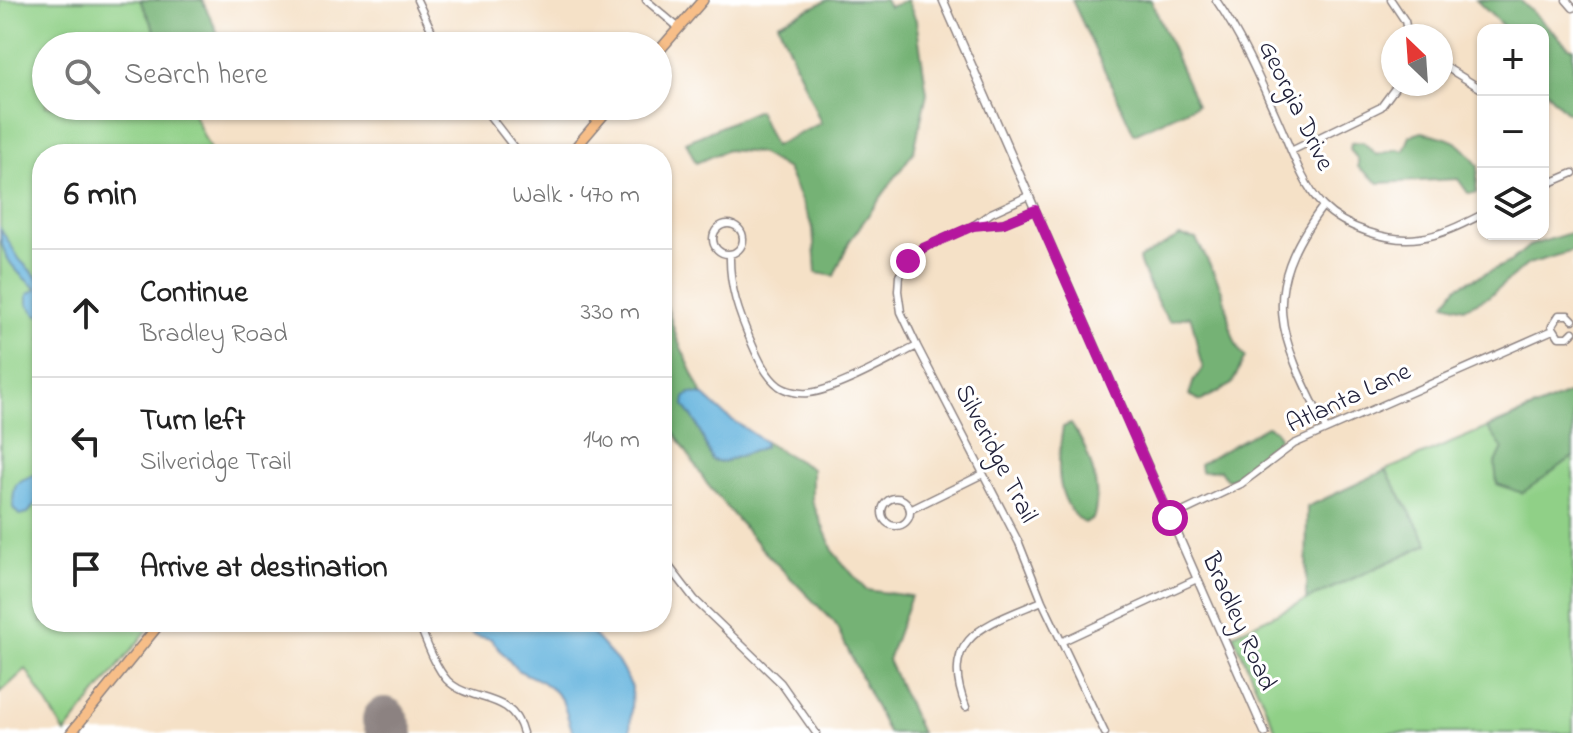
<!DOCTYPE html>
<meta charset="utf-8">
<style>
body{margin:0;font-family:"Indie Flower",sans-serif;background:#f2f2f2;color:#222}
.controls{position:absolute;right:24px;top:24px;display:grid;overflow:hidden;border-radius:16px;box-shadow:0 2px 6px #0004}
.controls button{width:72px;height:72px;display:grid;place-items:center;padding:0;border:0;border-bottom:2px solid #e0e0e0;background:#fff;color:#222;font:40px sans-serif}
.compass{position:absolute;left:1381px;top:24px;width:72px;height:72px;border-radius:50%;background:#fff;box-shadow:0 2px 6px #0004;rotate:335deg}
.stop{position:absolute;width:24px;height:24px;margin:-18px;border:6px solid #b5179e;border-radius:50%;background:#fff}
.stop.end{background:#b5179e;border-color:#fff;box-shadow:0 2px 8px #0008}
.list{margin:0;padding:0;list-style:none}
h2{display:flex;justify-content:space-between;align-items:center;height:104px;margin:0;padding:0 32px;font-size:34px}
h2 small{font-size:26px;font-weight:400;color:#767676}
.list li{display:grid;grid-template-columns:52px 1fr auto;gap:24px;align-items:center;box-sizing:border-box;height:128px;padding:0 32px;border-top:2px solid #e0e0e0}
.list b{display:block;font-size:30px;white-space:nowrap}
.list p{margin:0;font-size:26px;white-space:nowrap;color:#767676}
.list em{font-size:26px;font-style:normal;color:#767676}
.icon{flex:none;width:44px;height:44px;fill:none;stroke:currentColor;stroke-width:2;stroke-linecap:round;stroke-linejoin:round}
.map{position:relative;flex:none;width:1573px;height:733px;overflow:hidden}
.search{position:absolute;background:#fff;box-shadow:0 2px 6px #0004;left:32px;top:32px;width:640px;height:88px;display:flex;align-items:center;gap:20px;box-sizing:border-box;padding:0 28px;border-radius:44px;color:#767676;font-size:30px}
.panel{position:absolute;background:#fff;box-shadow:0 2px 6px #0004;left:32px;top:144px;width:640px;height:488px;border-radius:32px}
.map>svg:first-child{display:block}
.green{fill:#90d087;stroke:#597961;stroke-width:2}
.forest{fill:#74b274;stroke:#4b6a58;stroke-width:2}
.water{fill:#62b2dd;stroke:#426a8c;stroke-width:2}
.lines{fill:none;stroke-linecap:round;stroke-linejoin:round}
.runway{stroke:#8c8281;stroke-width:46}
.minor-casing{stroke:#8c8281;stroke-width:9}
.tertiary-casing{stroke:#8c8281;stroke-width:10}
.primary-casing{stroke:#8c8281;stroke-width:12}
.minor{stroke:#fff;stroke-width:6}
.tertiary{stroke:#fff;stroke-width:7}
.primary{stroke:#f7be88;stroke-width:9}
.route{stroke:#b5179e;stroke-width:10}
.labels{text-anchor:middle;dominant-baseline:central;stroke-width:6;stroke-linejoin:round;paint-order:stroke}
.street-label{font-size:26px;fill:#22223b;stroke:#fff}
</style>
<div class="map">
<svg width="1573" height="733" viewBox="0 0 1573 733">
<rect width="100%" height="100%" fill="#fff"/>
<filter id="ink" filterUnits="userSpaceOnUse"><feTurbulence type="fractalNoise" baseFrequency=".0125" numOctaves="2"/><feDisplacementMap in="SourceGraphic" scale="16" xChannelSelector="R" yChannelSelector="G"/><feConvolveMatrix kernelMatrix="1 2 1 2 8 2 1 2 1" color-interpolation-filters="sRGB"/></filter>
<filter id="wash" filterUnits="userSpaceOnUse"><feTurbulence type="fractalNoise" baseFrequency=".006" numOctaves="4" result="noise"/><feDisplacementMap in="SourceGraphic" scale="32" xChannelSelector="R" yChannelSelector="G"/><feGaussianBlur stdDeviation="1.8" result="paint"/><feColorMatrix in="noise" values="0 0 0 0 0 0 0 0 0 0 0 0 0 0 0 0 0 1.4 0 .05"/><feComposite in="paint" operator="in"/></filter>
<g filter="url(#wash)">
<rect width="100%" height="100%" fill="#f5e1c7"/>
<!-- green -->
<path class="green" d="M0,0H142L163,46H46V106H190L212,154H42V622H154L65,733L26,669L0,693Z
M1573,392V733H1277L1233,634L1428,544L1386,470Z"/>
<!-- forest -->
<path class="forest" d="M140,0H202L224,46H162Z
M828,0H885L889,7L907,0L916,20L927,93L914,151L849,242L834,276L816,273L813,228L787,169L759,153L727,150L696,163L686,142L758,110L774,146L821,123L778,23Z
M1072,0H1151L1197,105L1134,134Z
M1476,0H1520L1569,47L1573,48V112H1566L1543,88V30H1507Z
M1422,132C1452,138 1461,141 1478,166L1476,193H1468L1458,179L1379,183L1358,167V159L1350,150L1351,143L1363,142L1377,155L1397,149L1404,151L1410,136Z
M1573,232V251L1528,264L1488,297L1464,308L1445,303L1458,286L1510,262L1529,246Z
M1180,236L1196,239C1205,256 1215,273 1222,291C1230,314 1228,339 1245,357L1232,384L1201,401L1189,395L1194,380L1203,368C1196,351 1197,334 1190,316L1170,321C1162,314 1141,270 1139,259Z
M662,292L677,339L703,395L690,393L684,405L697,424L712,460L723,462L764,447L765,442L812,469V501L834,553L866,590L911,596L888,660L921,733H888L835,623L762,549L707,484L662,413Z
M1573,392V457L1522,493L1497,484L1495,464L1503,449L1488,428Z
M1071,424C1089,448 1103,490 1093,519L1084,523C1053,500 1057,461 1063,427Z
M1267,426L1275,430L1279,437L1274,446L1235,477L1227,480L1220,470L1201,472L1200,464Z
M1386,470L1428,544L1306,600L1307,507Z"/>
<!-- water -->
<path class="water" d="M0,228L20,260L42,282V316L36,314L28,304V294L37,289C15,272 0,256 0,228Z
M690,393L703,395L725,415L765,442L764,447L723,462L712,460L697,424L684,405L685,398Z
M42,470V496L28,513L19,515L13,508C13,473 20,485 42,470Z
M467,622H582L618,662L632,687L630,733H573L562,700L554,691L541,681L517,670L491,639L472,635Z"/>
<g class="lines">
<!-- runway -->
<path class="runway" d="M385,720L391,733"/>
</g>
</g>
<g filter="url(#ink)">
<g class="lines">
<defs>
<path id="minor" d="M417,0L439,46
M646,0L679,28
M1216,0C1243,39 1261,82 1280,125C1291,150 1304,187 1323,206C1345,228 1390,243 1420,238C1442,235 1463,224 1483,214
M1391,0L1405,21L1408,36
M1566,0L1573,8
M1441,64L1483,90
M482,106L519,154
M1291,151L1381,107L1398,84
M1543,186L1573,173
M1028,196L991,213L973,226L923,248L908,261L899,276L898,291L901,312L917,346L1019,543L1042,601L1105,733
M1323,206C1256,295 1281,339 1326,429
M713 239a15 15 0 1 1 30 0a15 15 0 1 1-30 0Z
M977,225L1001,224L1035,210
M730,254C729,287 739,314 752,344C758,358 766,376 779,386C786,391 799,394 808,393C835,391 891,359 917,346
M1573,320L1568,315H1559L1552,326L1559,337H1568L1573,332
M882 512a14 14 0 1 1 28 0a14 14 0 1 1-28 0Z
M910,510L983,474
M1170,518L1241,484L1294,444L1553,330
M662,557L695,600L781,683L816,733
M418,622C426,640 434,665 447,680C470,704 512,690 523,733
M1063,641L1197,579
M966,707C937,636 988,624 1042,601"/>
<path id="tertiary" d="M943,0L1265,733"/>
<path id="primary" d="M658,52L703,0
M570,154L611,106
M71,733L161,622"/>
</defs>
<!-- minor casing -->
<use href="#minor" class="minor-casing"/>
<!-- tertiary casing -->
<use href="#tertiary" class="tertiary-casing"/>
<!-- primary casing -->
<use href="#primary" class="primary-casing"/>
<!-- minor -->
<use href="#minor" class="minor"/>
<!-- tertiary -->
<use href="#tertiary" class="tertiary"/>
<!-- primary -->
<use href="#primary" class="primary"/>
</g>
</g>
<g class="lines" filter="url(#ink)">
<!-- route -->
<path class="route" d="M908,261L923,248L973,226L1004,223L1035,210L1170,518"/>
</g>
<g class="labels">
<!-- street labels -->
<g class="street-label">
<text transform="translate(1295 106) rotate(64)">Georgia Drive</text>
<text transform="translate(1349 399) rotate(-25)">Atlanta Lane</text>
<text transform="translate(995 454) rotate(63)">Silveridge Trail</text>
<text transform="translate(1238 622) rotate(66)">Bradley Road</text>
</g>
</g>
</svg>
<div class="controls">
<button>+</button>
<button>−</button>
<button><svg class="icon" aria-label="layers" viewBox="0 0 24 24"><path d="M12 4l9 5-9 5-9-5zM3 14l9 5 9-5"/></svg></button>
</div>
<svg class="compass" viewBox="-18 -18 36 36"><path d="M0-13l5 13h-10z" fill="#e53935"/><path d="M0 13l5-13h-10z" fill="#767676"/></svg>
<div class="stop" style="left:1170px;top:518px"></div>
<div class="stop end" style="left:908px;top:261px"></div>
<div class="search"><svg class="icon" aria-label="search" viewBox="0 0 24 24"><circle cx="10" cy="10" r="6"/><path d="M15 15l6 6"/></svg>Search here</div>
<section class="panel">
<h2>6 min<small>Walk · 470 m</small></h2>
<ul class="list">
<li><svg class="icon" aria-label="ahead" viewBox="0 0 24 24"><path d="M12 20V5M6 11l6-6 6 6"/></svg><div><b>Continue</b><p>Bradley Road</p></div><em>330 m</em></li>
<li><svg class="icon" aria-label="left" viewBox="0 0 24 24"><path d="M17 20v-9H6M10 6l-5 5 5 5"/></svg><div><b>Turn left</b><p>Silveridge Trail</p></div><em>140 m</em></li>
<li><svg class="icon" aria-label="arrive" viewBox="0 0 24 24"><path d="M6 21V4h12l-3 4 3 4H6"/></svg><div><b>Arrive at destination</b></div></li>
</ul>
</section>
</div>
